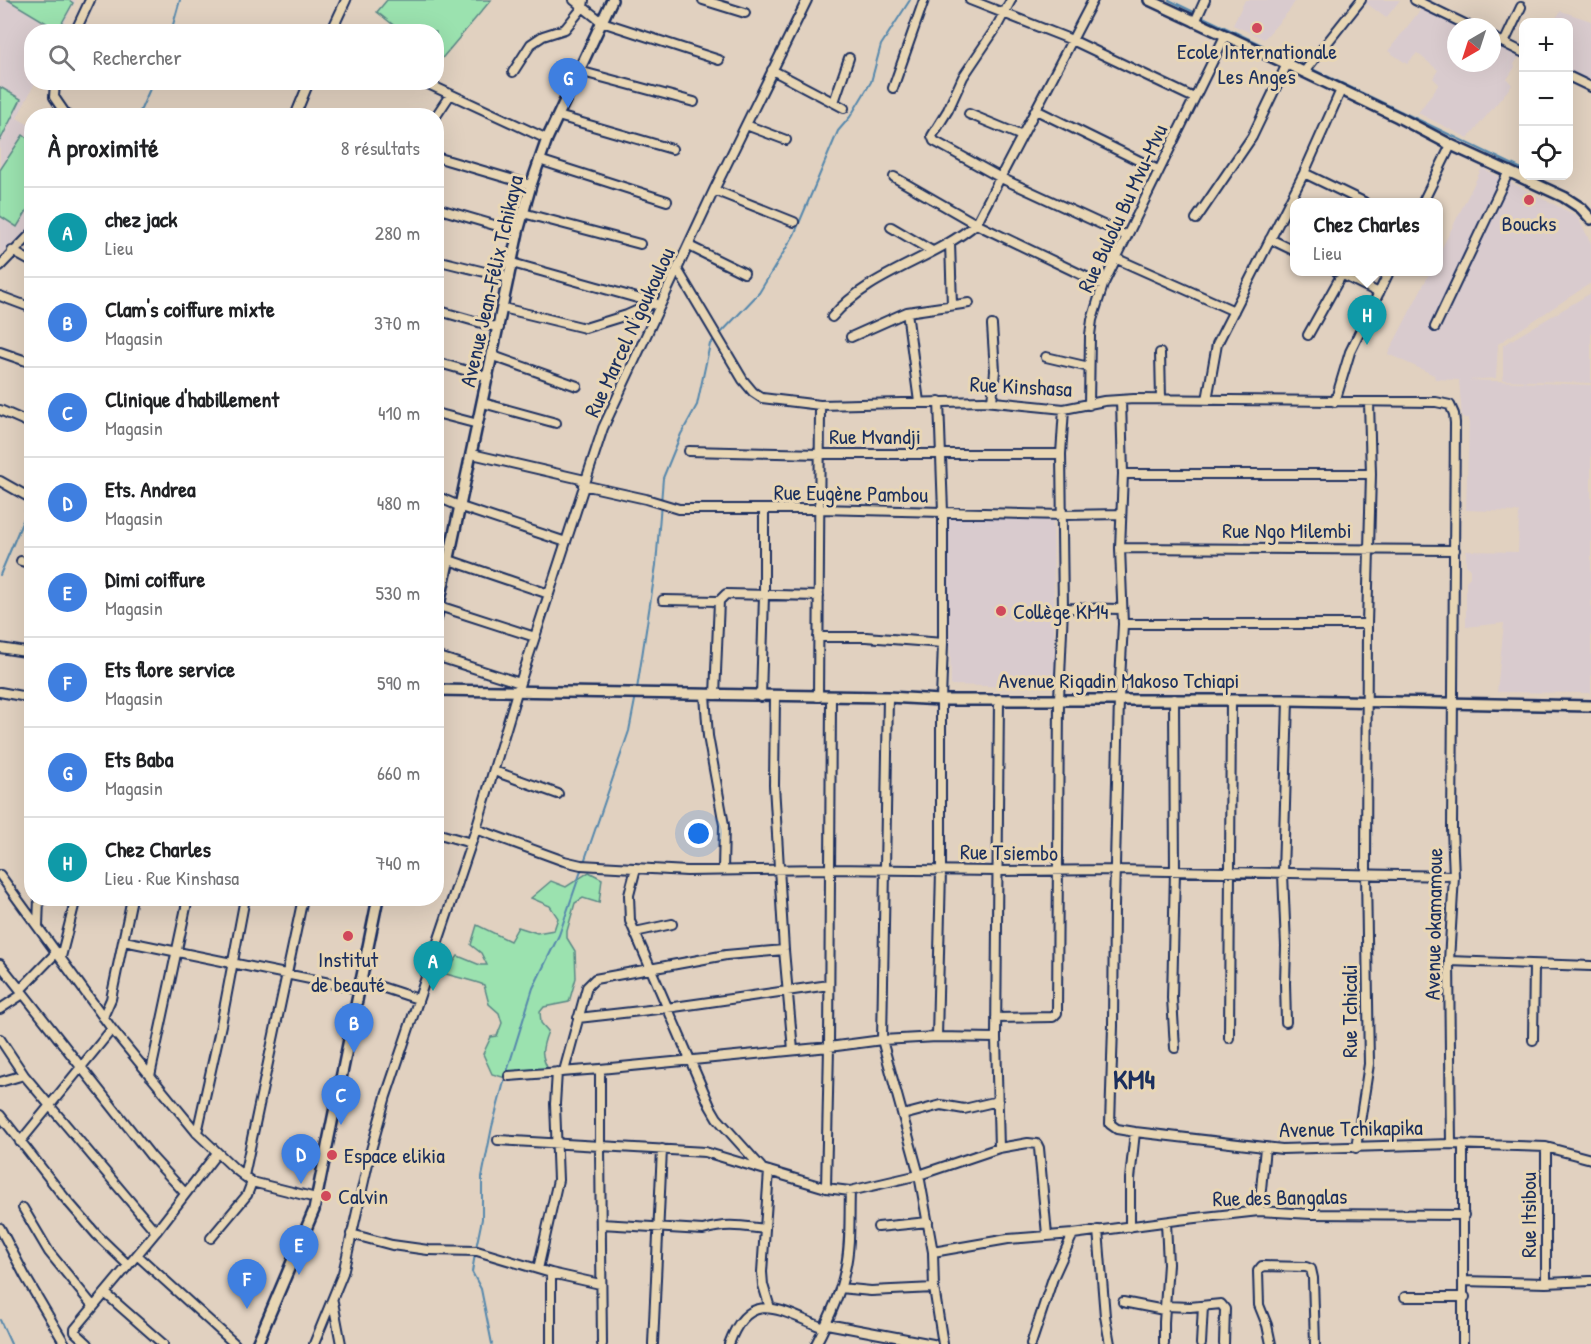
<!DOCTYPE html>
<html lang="fr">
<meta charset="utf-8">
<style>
body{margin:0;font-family:"Patrick Hand",sans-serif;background:#f6f6f6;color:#202124}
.controls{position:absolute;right:18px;top:18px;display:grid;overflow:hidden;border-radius:12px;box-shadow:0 6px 24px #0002}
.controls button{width:54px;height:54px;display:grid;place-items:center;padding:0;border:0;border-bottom:2px solid #e0e0e0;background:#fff;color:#202124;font:30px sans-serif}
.compass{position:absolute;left:1447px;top:18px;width:54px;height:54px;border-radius:50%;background:#fff;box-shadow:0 6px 24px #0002;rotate:219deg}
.you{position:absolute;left:699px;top:834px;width:21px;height:21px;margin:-15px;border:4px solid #fff;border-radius:50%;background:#1a73e8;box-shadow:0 0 0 9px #1a73e833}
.badge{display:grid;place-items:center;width:39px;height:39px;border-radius:50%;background:#d1495b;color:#fff;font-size:20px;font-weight:700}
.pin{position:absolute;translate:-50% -50px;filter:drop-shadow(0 2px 3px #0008)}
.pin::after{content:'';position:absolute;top:32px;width:21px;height:18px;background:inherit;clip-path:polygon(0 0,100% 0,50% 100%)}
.popup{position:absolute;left:1290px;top:198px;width:153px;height:78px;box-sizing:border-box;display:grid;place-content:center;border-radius:12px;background:#fff;filter:drop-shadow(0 2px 4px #0005);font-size:20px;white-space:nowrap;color:#757577}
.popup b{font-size:22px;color:#202124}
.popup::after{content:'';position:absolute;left:50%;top:100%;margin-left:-12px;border:12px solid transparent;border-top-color:#fff}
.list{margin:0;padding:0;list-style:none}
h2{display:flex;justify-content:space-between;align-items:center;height:78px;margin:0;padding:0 24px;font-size:26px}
h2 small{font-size:20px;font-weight:400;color:#757577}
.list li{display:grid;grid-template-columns:39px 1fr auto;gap:18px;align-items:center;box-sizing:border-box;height:90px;padding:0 24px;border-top:2px solid #e0e0e0}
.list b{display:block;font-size:22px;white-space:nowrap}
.list p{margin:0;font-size:20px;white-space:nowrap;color:#757577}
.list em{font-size:20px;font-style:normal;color:#757577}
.icon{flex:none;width:33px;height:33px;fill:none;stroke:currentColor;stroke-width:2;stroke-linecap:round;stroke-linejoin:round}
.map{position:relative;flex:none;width:1591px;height:1344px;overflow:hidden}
.search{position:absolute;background:#fff;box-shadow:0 6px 24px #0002;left:24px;top:24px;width:420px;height:66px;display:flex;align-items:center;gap:15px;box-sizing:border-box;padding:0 21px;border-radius:24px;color:#757577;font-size:22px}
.panel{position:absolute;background:#fff;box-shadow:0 6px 24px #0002;left:24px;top:108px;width:420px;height:798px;border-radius:24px}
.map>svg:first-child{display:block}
.built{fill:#d9cbce}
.green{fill:#9be2af;stroke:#5b8886;stroke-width:1.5}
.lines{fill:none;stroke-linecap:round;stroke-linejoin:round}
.stream{stroke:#5788ac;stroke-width:2}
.minor-casing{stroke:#1b2f5e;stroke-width:12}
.tertiary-casing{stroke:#1b2f5e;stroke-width:14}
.minor{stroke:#e8d6b4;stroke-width:8}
.tertiary{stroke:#e8d6b4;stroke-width:9}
.poi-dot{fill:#d1495b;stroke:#e8d6b4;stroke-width:2}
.labels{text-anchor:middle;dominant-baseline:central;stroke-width:6;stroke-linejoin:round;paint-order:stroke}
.poi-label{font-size:22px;fill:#1b2f5e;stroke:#e8d6b4}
.street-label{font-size:22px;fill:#1b2f5e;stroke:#e8d6b4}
.district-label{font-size:28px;font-weight:bold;fill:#1b2f5e;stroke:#e8d6b4}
</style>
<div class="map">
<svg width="1591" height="1344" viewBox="0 0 1591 1344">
<rect width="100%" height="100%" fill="#e1d1c0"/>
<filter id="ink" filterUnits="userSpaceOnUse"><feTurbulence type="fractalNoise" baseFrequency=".0167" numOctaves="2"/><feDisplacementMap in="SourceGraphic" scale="12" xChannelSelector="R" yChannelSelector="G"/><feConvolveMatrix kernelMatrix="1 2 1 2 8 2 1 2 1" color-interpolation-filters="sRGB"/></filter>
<g filter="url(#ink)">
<!-- built -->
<path class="built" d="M0,0H76L60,31L32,32V82L35,83L17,118L31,126V227L0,255Z
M1245,0H1296L1289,11L1264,39L1233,25Z
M1368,0H1400L1386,18L1366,3Z
M1422,8L1465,27H1456V63H1492V39L1522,53L1514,64L1515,67L1507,79L1512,85L1468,138L1418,113L1439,84L1433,78L1438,70L1417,53L1407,64L1388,51Z
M1561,11L1591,21V85L1569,75L1568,22H1553Z
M1482,168L1577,216L1591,243V283L1498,344L1496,378L1469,380L1591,385V693L1497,692L1504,623L1466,627V581L1470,577V569L1466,565V551L1518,552L1519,512L1466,510L1469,418H1462L1459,380L1435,379L1434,375L1388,354L1430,272H1439V254Z
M1591,293V383L1503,380V345Z
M947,519H1053L1055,688L951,685Z"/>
<!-- green -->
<path class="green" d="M8,0H69L73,3L58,30Z
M387,0H491L438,63L436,32L401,31L377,12Z
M0,87L21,99L0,141Z
M23,135L31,141V204L17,227L0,216V170Z
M589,872L602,879L599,903L583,898L575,903L567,931V938L575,951L576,978L569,1002L544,1007L540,1012L541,1023L548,1031C541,1050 540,1055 550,1073L509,1079L492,1074L483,1054L491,1037L497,1036L502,1023L499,1013L489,1004L484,985C466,978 447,976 429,968L434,955L453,963L458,956L480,965H487L481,953L471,945L477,925L510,941L518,927L537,933L554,930L558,918L550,906L531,898L551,881L566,887Z"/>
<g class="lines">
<!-- stream -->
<path class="stream" d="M1169,0L1196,13
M1201,16L1524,170
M171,32L180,0
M138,116L153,82
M719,335L759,293L794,235L838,131L850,117L871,82L881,45L910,0
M27,494L32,483
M0,575L24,518L26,500
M637,689L656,565L663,478L681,434L697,405L710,344L715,339
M476,1248L482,1219V1177L492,1127L505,1078L533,988L559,935L629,731L636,695
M475,1254L472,1272L481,1289L492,1344
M0,1320L11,1344"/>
<defs>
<path id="minor" d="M574,0L602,22L719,60
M703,0L745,13
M970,0L1072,40L1194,98
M1011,0L996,28L963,77L948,110L932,136L934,141L1001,178L1127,236
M1415,0L1471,27
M1195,22L1205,0
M75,32L90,0
M331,32L346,0
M1492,37L1524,53
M1504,43L1521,7
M772,70L844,108
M579,71L694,102
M513,72L531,44L543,36L565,29L583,7L584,0
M1304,72L1361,0
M1568,76L1591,87
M55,82L54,97L67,116
M424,82L547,139
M893,88L924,0
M834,102L849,58
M1036,110L1158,170
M969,114L1022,136
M295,116L309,82
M436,116L450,95
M558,116L672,149
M746,125L786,140
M436,157L531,185
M539,160L667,201
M1304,173L1364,202
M894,177L976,224L1103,285
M714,190L794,222
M1423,202L1451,145
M436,208L518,232
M523,213L640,244
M1196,219L1252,137L1287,64
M891,227L932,251
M1270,239L1295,251
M950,243L952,305
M689,246L744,273
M12,251L32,262
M1115,258L1234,311
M436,260L509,278
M512,263L655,303
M0,266L32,233
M677,269L743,380L753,392L762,398L820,405L984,401L1064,409L1104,401L1134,399L1436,402L1450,405L1454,414L1455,423L1452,829L1454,876L1449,961L1451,1144
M1337,272L1379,293
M0,296L32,308
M503,308L585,328L627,315L654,303
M436,310L499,328
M907,312L919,402
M832,317C870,272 931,261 976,224L1093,0
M1435,327L1509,171
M1308,335L1342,274
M851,337L907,312L969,303
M0,352L32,363
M1160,353L1161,399
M493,356L577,386
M1046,357L1089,367
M436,362L489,377
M1121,400L1123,474L1120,548L1123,624L1119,699L1114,906L1113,1026L1110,1124L1117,1129L1135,1132L1282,1149L1451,1144L1546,1147L1591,1159
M1207,400L1217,344L1304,173L1341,90
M992,401L995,371L992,325
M1335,402L1350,352L1389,272
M483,403L556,423
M1089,405L1090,335L1092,320L1103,285L1225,36
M0,410L32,424
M436,413L478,424
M689,451L820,454H1061
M472,454L585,480
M1123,474H1371
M0,481L32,499
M583,485L646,499L679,509H819L1063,515L1121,514
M436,496L461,507L566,542
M1120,548L1455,550
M449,560L549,594
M21,561L32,564
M663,600L719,601
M439,606L535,637
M1063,608L1122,609
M1123,624H1367
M818,637H866L943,643
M0,648L32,653
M436,656L520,683
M0,692L32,698
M705,695L708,736L724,825L723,870
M715,695L719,601L726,594L819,596
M761,697L764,595V510
M775,697L774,785L784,950L793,1050
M818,697L820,405
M888,697L882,1040L919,1175L933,1252L934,1288L943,1344
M1174,699L1175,871L1172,998L1175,1048
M494,771L558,794
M476,829L564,861L581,865L687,871L829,869L998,871L1115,870L1454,876
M436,833L471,843
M636,868L629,895L630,921L710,1106L717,1118L761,1167
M0,875L112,1029L197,1133L235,1169L252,1182L316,1198
M38,926L39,898
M635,932L672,924
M124,941L359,989
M61,957L76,898
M1449,961L1591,966
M0,964L151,1156L185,1193
M360,980L418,999
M21,989L57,952
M0,1009L23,994
M103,1017L111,999L132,898
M578,1018L667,1008L829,985
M996,1018L1053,1017L1057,1013L1059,699L1063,608L1061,454L1064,409
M1286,1022L1285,983L1286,946L1283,874L1288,700
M937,1037L941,870V700L943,643V512L939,401
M1229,1038L1231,700
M0,1039L24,1075L156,1232
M1533,1040L1534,965
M600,1069V1146L705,1152L826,1188L850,1191L919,1175L999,1148L1028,1143L1037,1144L1039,1148L1047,1235
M564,1071L587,987L595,979L726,955L784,950
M150,1076L188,898
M509,1076L600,1069L829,1047L882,1040L937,1037L996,1038
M0,1082L24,1075
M0,1115L64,1197L97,1235L128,1265
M903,1115L941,1105L964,1109L998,1101
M197,1133L221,1025L245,898
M498,1140L600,1146L602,1344
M20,1142L112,1029
M1463,1146V1344
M1546,1147V1283
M999,1148L996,1038L999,699
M1356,1148L1369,1064L1366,874L1367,624L1371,474L1369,402
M769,1171L762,1272L763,1285L770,1308
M244,1176L303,898
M826,1188L829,1047L831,698
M23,1208L49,1252L93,1306
M1259,1211L1265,1147
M601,1224L703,1230C727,1223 740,1226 765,1229
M878,1227L928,1222
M1130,1227V1179L1135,1132
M0,1228L25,1276L65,1344
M1098,1230L1105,1316L1110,1344
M351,1234L392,1245L428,1250L477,1251L551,1273L600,1284
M211,1238L247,1195L252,1182
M933,1252L1008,1239L1073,1234L1178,1220L1259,1211L1311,1214L1464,1215
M137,1255L235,1344
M538,1269L558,1180L555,1104L557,1072
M1463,1281L1546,1283L1591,1281
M840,1288L871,1291L934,1288
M105,1293L163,1344
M1405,1297H1465
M333,1302L341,1344
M1123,1302L1164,1310
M1165,1306L1190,1307L1221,1304L1225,1309L1224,1344
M827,1324L933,1344
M88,1344L75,1332V1329L156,1232L217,1153
M314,1344L343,1273L371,1150L386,1096L476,829L517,692L603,428L714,190L807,0
M551,1344V1273
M653,1344L662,1149
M729,1344C750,1286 782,1312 824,1328
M816,1344C828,1321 840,1296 845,1270C851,1245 849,1217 850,1191
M1031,1344L1053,1278L1073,1234
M1164,1344V1322L1168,1264L1166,1222
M1201,1344L1203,1306
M1271,1344L1267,1325L1259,1305L1258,1271L1262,1266L1306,1267L1311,1269L1313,1278L1315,1344"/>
<path id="tertiary" d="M1149,0L1287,64L1398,117L1451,145L1564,197L1581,208L1591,219
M436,619L518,232L531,185L547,139L612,0
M436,690L888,697L941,700H1288L1591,706
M257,1344L314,1210L378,898"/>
</defs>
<!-- minor casing -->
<use href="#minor" class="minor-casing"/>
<!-- tertiary casing -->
<use href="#tertiary" class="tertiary-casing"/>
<!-- minor -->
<use href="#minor" class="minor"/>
<!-- tertiary -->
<use href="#tertiary" class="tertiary"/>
</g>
</g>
<!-- markers -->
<g class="poi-dot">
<circle cx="1257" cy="28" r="6"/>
<circle cx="1529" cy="200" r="6"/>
<circle cx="1001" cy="611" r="6"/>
<circle cx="348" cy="936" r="6"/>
<circle cx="332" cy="1155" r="6"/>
<circle cx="326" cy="1196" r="6"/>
</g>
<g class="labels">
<!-- poi labels -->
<g class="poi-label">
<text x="1257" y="51">Ecole Internationale<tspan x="1257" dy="25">Les Anges</tspan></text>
<text x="1529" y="223">Boucks</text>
<text x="1013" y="611" text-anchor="start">Collège KM4</text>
<text x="348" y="959">Institut<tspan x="348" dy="25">de beauté</tspan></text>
<text x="344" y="1155" text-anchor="start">Espace elikia</text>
<text x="338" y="1196" text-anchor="start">Calvin</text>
</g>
<!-- street labels -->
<g class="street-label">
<text transform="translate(1122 208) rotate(-65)">Rue Bulolu Bu Mvu-Mvu</text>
<text transform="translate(491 281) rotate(-77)">Avenue Jean-Félix Tchikaya</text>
<text transform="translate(629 332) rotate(-65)">Rue Marcel N'goukoulou</text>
<text transform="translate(1021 386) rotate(3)">Rue Kinshasa</text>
<text x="875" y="436">Rue Mvandji</text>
<text transform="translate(851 493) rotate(1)">Rue Eugène Pambou</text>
<text x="1287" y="530">Rue Ngo Milembi</text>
<text x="1119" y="680">Avenue Rigadin Makoso Tchiapi</text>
<text transform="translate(1009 852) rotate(1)">Rue Tsiembo</text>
<text transform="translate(1433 924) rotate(-89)">Avenue okamamoue</text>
<text transform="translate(1349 1011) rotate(-90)">Rue Tchicali</text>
<text transform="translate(1351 1128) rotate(-1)">Avenue Tchikapika</text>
<text transform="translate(1280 1197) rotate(-1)">Rue des Bangalas</text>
<text transform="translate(1528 1215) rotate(-90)">Rue Itsibou</text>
</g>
<!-- district labels -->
<g class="district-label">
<text x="1134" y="1079">KM4</text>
</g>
</g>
</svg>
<div class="controls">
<button>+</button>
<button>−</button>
<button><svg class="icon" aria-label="locate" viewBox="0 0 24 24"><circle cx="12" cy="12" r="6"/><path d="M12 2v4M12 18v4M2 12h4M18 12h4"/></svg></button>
</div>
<svg class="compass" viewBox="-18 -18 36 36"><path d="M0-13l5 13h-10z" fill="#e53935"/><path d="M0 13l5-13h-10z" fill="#757577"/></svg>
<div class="you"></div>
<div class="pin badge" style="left:433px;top:991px;background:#0f9aa8">A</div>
<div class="pin badge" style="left:354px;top:1053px;background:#3f7fe0">B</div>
<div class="pin badge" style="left:341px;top:1125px;background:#3f7fe0">C</div>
<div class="pin badge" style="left:301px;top:1184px;background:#3f7fe0">D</div>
<div class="pin badge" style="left:299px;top:1275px;background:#3f7fe0">E</div>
<div class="pin badge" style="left:247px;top:1309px;background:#3f7fe0">F</div>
<div class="pin badge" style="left:568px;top:108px;background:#3f7fe0">G</div>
<div class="pin badge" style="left:1367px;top:345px;background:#0f9aa8">H</div>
<div class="popup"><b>Chez Charles</b>Lieu</div>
<div class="search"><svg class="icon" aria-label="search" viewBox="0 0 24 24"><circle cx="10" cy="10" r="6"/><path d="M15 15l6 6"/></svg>Rechercher</div>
<section class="panel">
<h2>À proximité<small>8 résultats</small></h2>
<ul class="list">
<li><span class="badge" style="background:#0f9aa8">A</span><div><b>chez jack</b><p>Lieu</p></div><em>280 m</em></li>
<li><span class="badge" style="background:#3f7fe0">B</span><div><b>Clam's coiffure mixte</b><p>Magasin</p></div><em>370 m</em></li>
<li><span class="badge" style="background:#3f7fe0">C</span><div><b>Clinique d'habillement</b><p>Magasin</p></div><em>410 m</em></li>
<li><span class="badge" style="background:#3f7fe0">D</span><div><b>Ets. Andrea</b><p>Magasin</p></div><em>480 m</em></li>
<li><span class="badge" style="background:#3f7fe0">E</span><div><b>Dimi coiffure</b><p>Magasin</p></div><em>530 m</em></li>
<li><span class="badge" style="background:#3f7fe0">F</span><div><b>Ets flore service</b><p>Magasin</p></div><em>590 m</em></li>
<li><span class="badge" style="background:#3f7fe0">G</span><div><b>Ets Baba</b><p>Magasin</p></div><em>660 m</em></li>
<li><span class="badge" style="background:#0f9aa8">H</span><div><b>Chez Charles</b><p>Lieu · Rue Kinshasa</p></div><em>740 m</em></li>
</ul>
</section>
</div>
